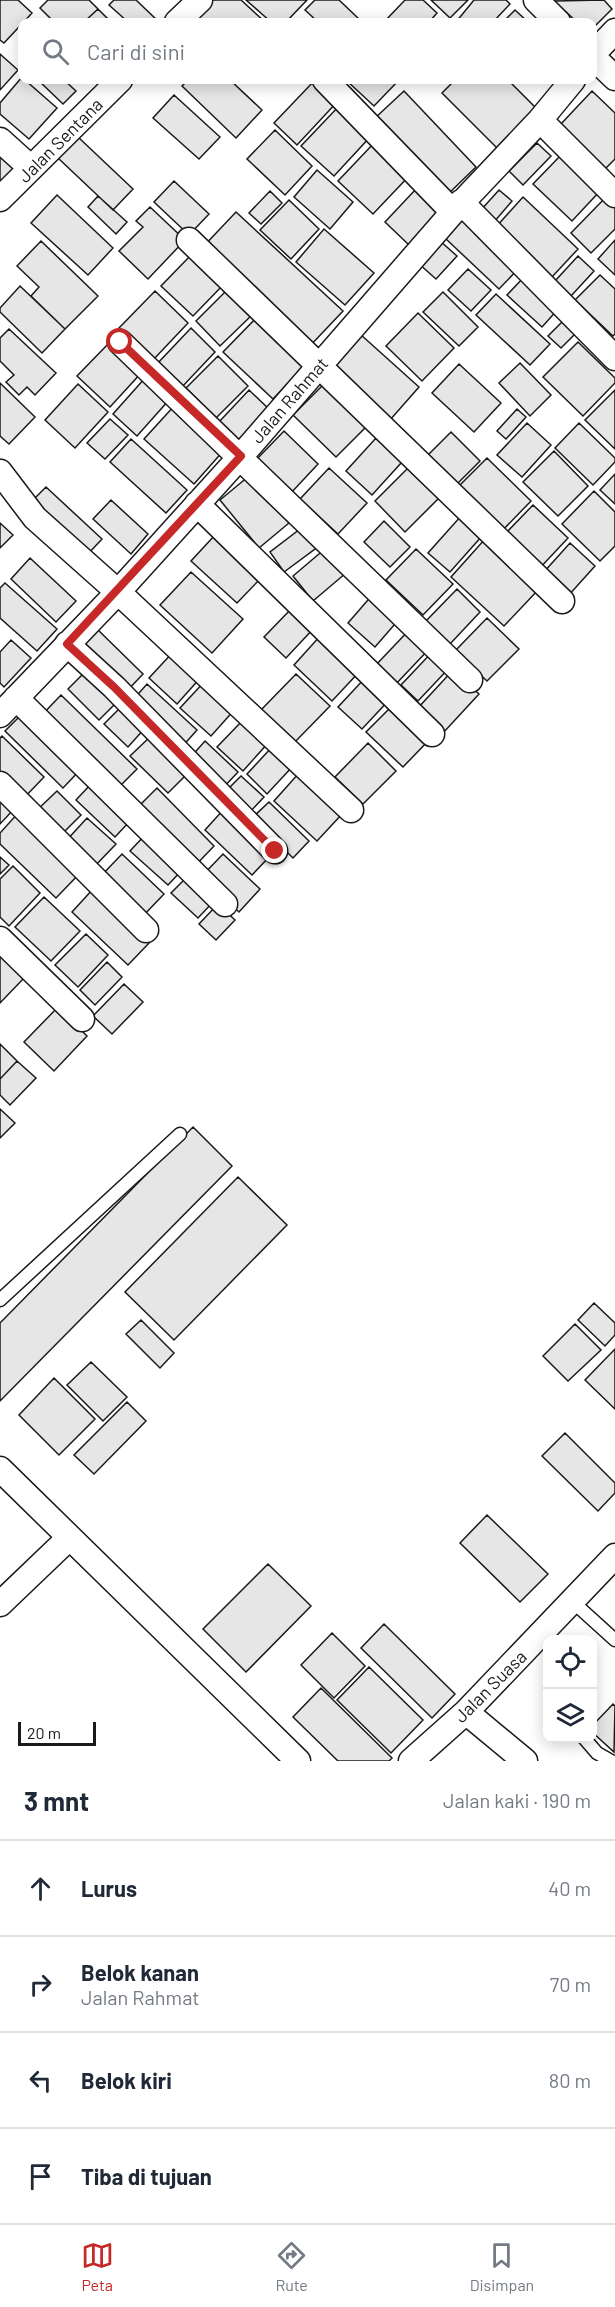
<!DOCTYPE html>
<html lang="id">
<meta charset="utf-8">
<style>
body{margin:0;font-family:Barlow,sans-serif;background:#f2f2f3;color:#1f2937}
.controls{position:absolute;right:18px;bottom:18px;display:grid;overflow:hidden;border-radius:12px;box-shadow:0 3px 15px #0003}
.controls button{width:54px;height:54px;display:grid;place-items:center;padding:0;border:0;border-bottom:2px solid #e0e1e3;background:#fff;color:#1f2937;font:30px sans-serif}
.scale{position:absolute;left:18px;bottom:15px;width:78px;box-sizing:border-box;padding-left:6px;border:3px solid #1a1a1a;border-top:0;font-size:16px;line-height:21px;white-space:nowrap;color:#1a1a1a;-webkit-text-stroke:4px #fff;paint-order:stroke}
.stop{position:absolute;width:18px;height:18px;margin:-14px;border:4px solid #c62828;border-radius:50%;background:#fff}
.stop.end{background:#c62828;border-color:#fff;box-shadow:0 2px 6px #0008}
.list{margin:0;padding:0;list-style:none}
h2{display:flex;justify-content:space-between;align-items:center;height:78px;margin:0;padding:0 24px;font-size:26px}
h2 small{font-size:20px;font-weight:400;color:#747a83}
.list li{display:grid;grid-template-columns:39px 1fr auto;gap:18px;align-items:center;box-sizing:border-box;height:96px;padding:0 24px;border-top:2px solid #e0e1e3}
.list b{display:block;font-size:22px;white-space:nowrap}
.list p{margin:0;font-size:20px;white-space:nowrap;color:#747a83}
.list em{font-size:20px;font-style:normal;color:#747a83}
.icon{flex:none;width:33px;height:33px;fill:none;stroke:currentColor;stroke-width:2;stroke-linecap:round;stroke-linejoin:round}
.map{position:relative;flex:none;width:615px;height:1761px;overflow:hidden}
.search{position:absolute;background:#fff;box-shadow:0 3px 15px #0003;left:18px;right:18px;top:18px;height:66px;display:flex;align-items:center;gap:15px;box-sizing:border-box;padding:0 21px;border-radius:12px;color:#747a83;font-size:22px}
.sheet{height:462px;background:#fff}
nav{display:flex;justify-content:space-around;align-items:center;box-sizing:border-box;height:84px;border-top:2px solid #e0e1e3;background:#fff;font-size:16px;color:#747a83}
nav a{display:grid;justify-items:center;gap:3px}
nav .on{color:#c62828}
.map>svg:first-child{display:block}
.building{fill:#e6e6e6;stroke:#1a1a1a;stroke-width:1.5}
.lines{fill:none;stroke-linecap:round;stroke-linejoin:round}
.service-casing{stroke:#1a1a1a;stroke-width:15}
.minor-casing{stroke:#1a1a1a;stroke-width:27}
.service{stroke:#fff;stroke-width:12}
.minor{stroke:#fff;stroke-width:24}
.route{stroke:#c62828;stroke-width:8}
.labels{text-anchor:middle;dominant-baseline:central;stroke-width:4.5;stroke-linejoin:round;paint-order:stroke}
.street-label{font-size:18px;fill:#1a1a1a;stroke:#fff}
</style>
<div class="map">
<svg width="615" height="1761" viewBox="0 0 615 1761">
<rect width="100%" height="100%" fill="#fff"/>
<!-- building -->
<path class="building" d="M0,0H18L32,13L4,43L0,40Z
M48,0H89L98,9L84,22H54L40,8Z
M114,0H136L159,22H128L109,5Z
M213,0H241L265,22H192Z
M246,0H307L286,22H271Z
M315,0H339L359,19L356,22H318L305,10Z
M405,0H423L437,13L429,22H384Z
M431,0H468L450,18Z
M474,0H506L510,4L493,22H456Z
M604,0L612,9L592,29V22H577L554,1Z
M98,9L111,22H84Z
M515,10L528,22H503Z
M0,54L18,70L0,90Z
M22,77V80H25L57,108L29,139L0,114V103Z
M38,80H64L76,91L63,104Z
M188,80H230L262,110L236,138L182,86Z
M315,80L338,101L297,145L274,123Z
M346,80H399L374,106Z
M455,80H508L537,109L498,149L442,93Z
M404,91L476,167L446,196L374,119Z
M592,91L615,113V159L605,169L560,125Z
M174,95L220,137L199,159L153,118Z
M339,106L371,136L334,176L301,146Z
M275,130L312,166L285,195L247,159Z
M78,137L133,189L113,210L58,158Z
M375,142L410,175L373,214L338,181Z
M537,143L551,156L523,185L509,171Z
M0,148L23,170L0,194Z
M561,155L600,191L572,221L533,184Z
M317,170L353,202L330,229L294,197Z
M174,181L209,214L189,235L154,202Z
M416,189L440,211L409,245L385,222Z
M499,190L512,201L494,222L481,210Z
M270,191L282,203L261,224L249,213Z
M57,195L113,248L88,275L31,223Z
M98,196L127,222L116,234L88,207Z
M523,197L578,249L551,278L496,227Z
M606,197L615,206V229L591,253L571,233Z
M289,200L319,229L291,259L260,230Z
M150,207L185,240L148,279L119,251L143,227L136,221Z
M236,212L343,311L308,348L201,249Z
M466,215L520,267L499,289L445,238Z
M324,229L374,273L345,305L296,262Z
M439,240L457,256L436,279L418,263Z
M615,240V275L598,259Z
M41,241L98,296L65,329L31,296L39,287L17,266Z
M192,254L224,284L193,316L161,286Z
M578,256L594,271L571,296L555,281Z
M468,269L491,290L471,311L448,290Z
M526,275L560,307L542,327L507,295Z
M600,275L615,289V334L613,336L575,300Z
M20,286L65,329L42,353L0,312V308Z
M229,288L254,313L220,346L196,321Z
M155,291L188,323L153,360L119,328Z
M443,292L478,327L459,346L423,312Z
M496,294L550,344L530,365L476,315Z
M418,313L454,348L422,381L386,346Z
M259,315L308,362L273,399L223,352Z
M562,322L575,334L561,348L548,336Z
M191,328L215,352L181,388L156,365Z
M9,329L56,373L35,395L27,387L19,395L6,382L14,375L0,361V338Z
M360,334L419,387L390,420L330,367Z
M110,342L142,372L110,407L77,376Z
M578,342L615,378V383L583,416L543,377Z
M218,356L248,386L216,418L186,388Z
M520,363L551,395L530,416L499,383Z
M459,364L501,403L474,432L432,393Z
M145,378L169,400L137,436L113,414Z
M326,382L369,424L336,457L293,415Z
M0,383L35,417L9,444L0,436Z
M78,384L108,412L75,448L45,420Z
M249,390L270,410L238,443L218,423Z
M615,390V449L585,420Z
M175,405L225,449L194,484L144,439Z
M517,409L526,417L506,439L497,431Z
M110,419L128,435L105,459L87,443Z
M527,423L551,445L522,477L497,455Z
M579,423L615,458V462L593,485L555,448Z
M284,431L318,464L290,494L255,461Z
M451,432L480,461L454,487L425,458Z
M376,438L402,462L372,495L346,471Z
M131,439L187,490L166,513L110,462Z
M554,451L588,486L558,516L523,482Z
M487,458L531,501L499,534L454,491Z
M409,467L440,497L405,532L375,501Z
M329,468L367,503L338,534L300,499Z
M615,474V504L600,490Z
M249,476L289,523L259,548L220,500Z
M46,487L102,539L86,556L29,504Z
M594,491L615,512V546L600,561L562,524Z
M111,500L148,534L131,554L93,519Z
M533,505L568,538L538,570L503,536Z
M461,516L482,536L450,572L428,553Z
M384,521L410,547L390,567L364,542Z
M0,523L13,535L0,548Z
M304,526L319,546L284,572L270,552Z
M215,535L261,578L237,603L191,561Z
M485,539L539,589L504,626L451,577Z
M570,543L595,566L568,596L543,573Z
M326,548L346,573L313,601L293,576Z
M416,549L453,584L423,615L386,580Z
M30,558L76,601L56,622L11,579Z
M191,572L243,619L212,653L160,605Z
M5,583L57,629L37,651L0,618V588Z
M457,589L480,612L450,644L426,621Z
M374,593L401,617L375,647L348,623Z
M292,608L314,628L286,658L264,637Z
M487,618L519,649L487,681L455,651Z
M95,627L143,674L126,692L77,646Z
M411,628L431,647L395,685L375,666Z
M321,635L360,671L332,701L294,665Z
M11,640L31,658L4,687L0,683V652Z
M434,650L451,666L418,701L401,685Z
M174,651L202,676L177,704L149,678Z
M88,669L119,700L99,720L68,689Z
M453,670L479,694L443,733L417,709Z
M296,674L330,706L293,744L260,711Z
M366,677L390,699L362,729L338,707Z
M205,681L236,708L211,736L180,708Z
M147,684L197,730L181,748L131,702Z
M61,695L137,769L116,790L40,717Z
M394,704L430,739L403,767L366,732Z
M122,706L145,728L128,747L104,724Z
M24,712L82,768L63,788L5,731Z
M244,719L269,742L243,771L217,747Z
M152,735L189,772L168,793L130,756Z
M2,736L44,777L22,800L0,780V738Z
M205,741L238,772L221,790L189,759Z
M368,743L396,771L363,804L335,777Z
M272,747L293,766L267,794L247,774Z
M299,773L343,813L317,841L274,801Z
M241,776L264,797L248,814L225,792Z
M91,784L130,821L115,837L76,800Z
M157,788L214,846L193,868L136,809Z
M57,791L81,815L59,837L35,812Z
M0,795L14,809L0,824Z
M269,802L309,841L293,858L252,818Z
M224,809L271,855L252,875L205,830Z
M19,812L81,872L56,898L0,844V833Z
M87,818L116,844L93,868L65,842Z
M145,835L183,869L168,885L130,851Z
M122,854L164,894L142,917L100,877Z
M223,854L260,889L239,912L201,877Z
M0,857L9,865L0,874Z
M13,866L40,893L9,926L0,917V879Z
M187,877L214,901L198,918L171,893Z
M93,889L150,942L128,965L72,912Z
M44,897L80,931L51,961L15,927Z
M218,904L235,920L216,940L199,924Z
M86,934L108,955L78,987L55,965Z
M0,955L24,978L0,1003Z
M107,962L122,977L95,1005L80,990Z
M124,984L143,1002L112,1034L93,1016Z
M58,1007L87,1036L54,1071L24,1042Z
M0,1044L17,1061L0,1079Z
M17,1061L36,1078L10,1105L0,1095V1079Z
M0,1109L15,1123L0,1138Z
M193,1127L232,1166L0,1401V1323Z
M238,1177L287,1225L174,1340L125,1292Z
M594,1303L615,1323V1335L605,1346L578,1320Z
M141,1320L174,1353L160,1368L126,1334Z
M575,1324L601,1350L568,1381L543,1356Z
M615,1349V1409L585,1380Z
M91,1362L127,1397L103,1421L67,1385Z
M54,1378L95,1419L59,1455L19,1415Z
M127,1402L146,1421L94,1474L74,1455Z
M565,1433L615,1483V1493L598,1511L542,1456Z
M487,1515L548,1574L520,1602L460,1543Z
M268,1564L311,1606L246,1672L203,1629Z
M384,1624L455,1694L432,1718L361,1648Z
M332,1633L365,1666L334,1698L301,1665Z
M369,1667L423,1720L391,1753L337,1700Z
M321,1688L392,1758L389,1761H338L293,1717Z
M613,1704L615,1706L614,1752L592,1732V1726Z"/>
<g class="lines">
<defs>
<path id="service" d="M0,1300L180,1134
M573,1602L615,1640
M584,1738L597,1753L611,1761"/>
<path id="minor" d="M536,0L558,22
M177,22L200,0
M592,55L615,31
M592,56L615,78
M325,80L453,212
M540,120L615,195
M0,140L31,168
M0,199L120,80
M461,202L615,358
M189,240L562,601
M120,342L470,680
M0,472L35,518L118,592L351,810
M197,504L432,734
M67,644L114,687L275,851
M16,698L225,904
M0,715L118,592L241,456L453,212L540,120L573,80
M0,784L146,930
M0,939L82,1019
M0,1469L298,1761
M0,1604L69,1538
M466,1712L525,1761
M411,1761L466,1712L615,1556"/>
</defs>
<!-- service casing -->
<use href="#service" class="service-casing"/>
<!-- minor casing -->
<use href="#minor" class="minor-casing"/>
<!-- service -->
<use href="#service" class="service"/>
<!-- minor -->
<use href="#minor" class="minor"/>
</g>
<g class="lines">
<!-- route -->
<path class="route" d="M120,342L241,456L67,644L114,687L275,851"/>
</g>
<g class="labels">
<!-- street labels -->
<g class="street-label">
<text transform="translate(60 140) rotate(-45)">Jalan Sentana</text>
<text transform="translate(289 400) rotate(-49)">Jalan Rahmat</text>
<text transform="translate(490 1686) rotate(-45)">Jalan Suasa</text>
</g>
</g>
</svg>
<div class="controls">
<button><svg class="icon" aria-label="locate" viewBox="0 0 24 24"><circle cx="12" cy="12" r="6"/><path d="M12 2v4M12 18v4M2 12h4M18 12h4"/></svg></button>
<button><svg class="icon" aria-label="layers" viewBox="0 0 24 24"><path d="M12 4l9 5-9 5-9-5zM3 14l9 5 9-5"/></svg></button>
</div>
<div class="scale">20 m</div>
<div class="stop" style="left:120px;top:342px"></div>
<div class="stop end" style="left:275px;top:851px"></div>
<div class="search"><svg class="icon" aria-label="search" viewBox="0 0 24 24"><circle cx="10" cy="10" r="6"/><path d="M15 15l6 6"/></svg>Cari di sini</div>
</div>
<section class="sheet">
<h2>3 mnt<small>Jalan kaki · 190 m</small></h2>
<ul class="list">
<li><svg class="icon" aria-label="ahead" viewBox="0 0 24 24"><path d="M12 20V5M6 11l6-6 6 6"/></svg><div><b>Lurus</b></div><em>40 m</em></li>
<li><svg class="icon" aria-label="right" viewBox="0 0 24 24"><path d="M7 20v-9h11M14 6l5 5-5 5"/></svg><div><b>Belok kanan</b><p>Jalan Rahmat</p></div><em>70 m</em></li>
<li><svg class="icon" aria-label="left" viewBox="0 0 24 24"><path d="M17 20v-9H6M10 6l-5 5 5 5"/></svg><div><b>Belok kiri</b></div><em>80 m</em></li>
<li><svg class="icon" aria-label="arrive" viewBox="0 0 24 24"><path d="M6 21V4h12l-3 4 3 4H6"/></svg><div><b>Tiba di tujuan</b></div></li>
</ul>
</section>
<nav>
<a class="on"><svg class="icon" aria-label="map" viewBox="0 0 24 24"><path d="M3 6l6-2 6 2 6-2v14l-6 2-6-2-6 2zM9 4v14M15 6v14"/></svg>Peta</a>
<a><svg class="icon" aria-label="directions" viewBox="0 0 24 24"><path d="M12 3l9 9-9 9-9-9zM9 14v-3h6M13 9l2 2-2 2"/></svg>Rute</a>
<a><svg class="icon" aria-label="saved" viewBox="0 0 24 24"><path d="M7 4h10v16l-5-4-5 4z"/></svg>Disimpan</a>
</nav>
